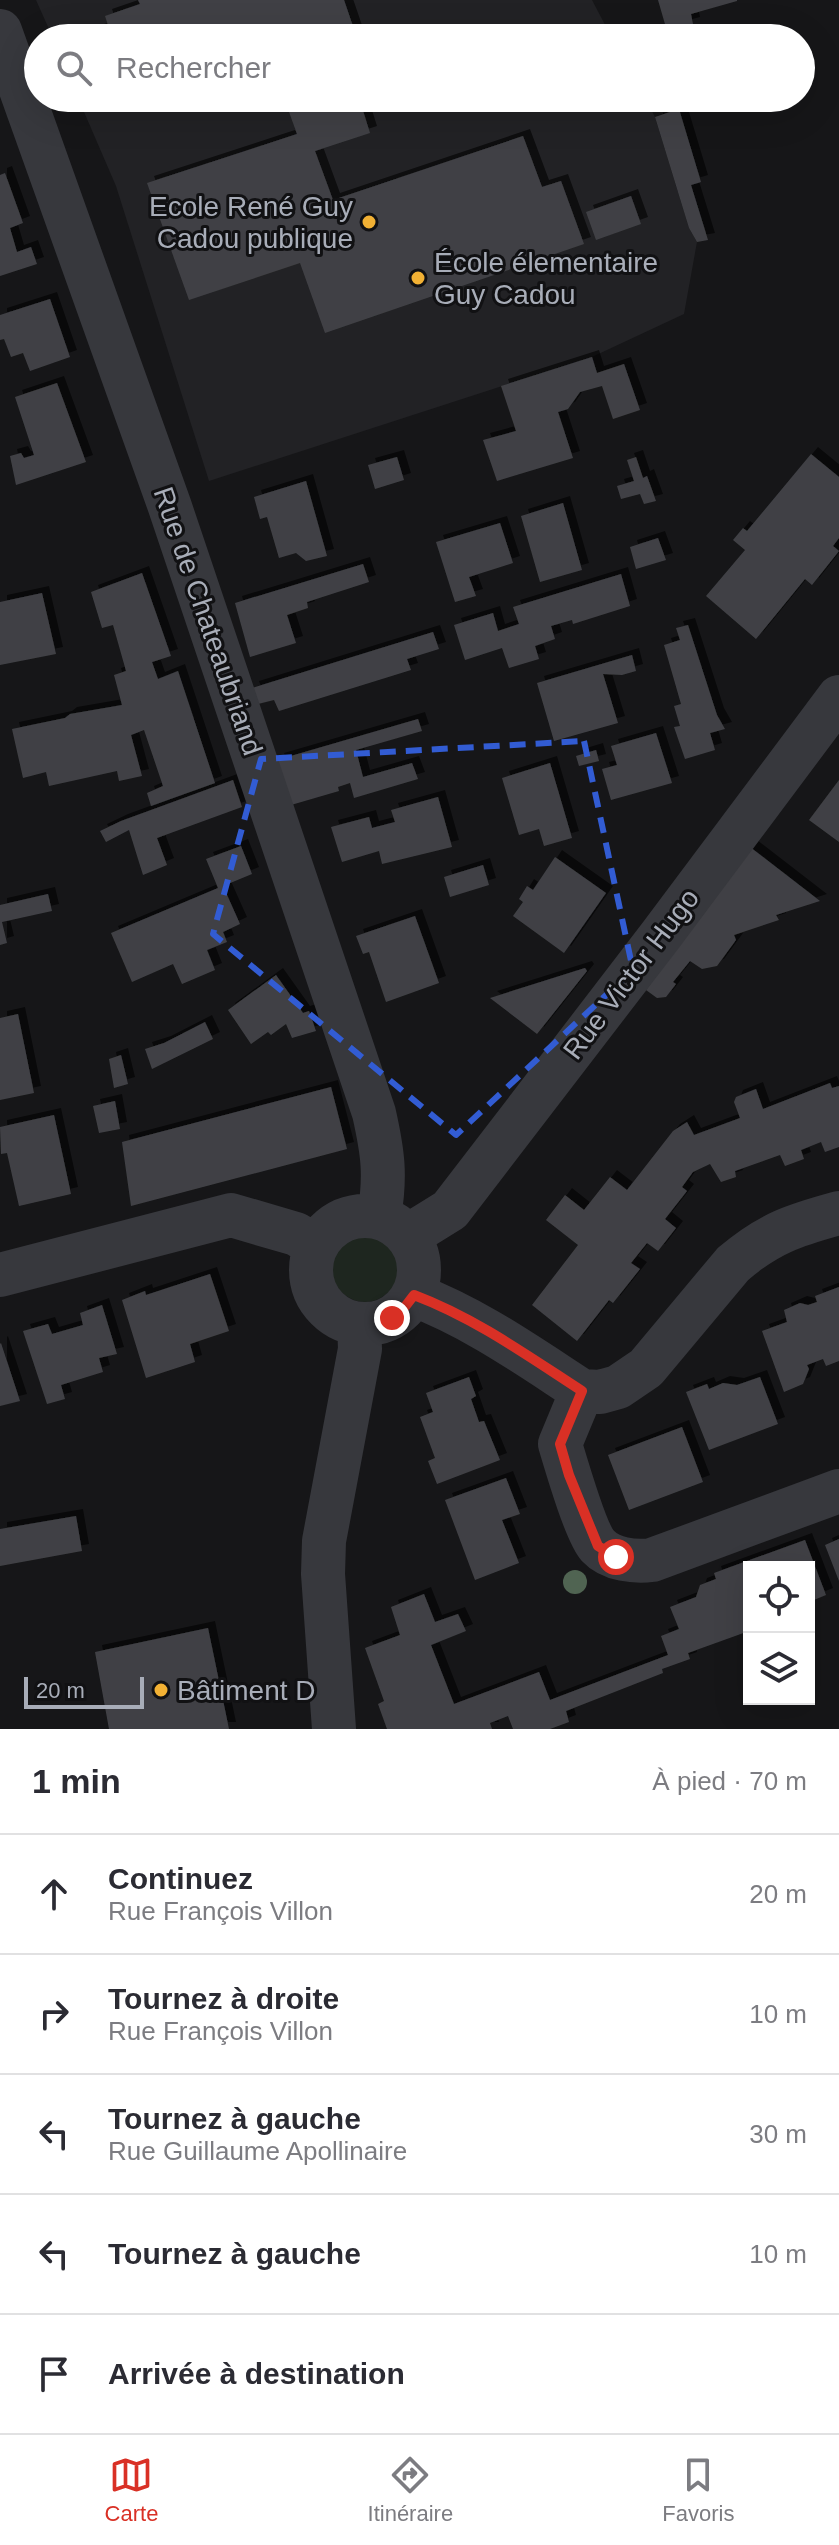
<!DOCTYPE html>
<html lang="fr">
<meta charset="utf-8">
<style>
body{margin:0;font-family:Arial,sans-serif;background:#f2f2f3;color:#2b2b33}
.controls{position:absolute;right:24px;bottom:24px;display:grid;overflow:hidden;border-radius:0px;box-shadow:0 8px 32px #0002}
.controls button{width:72px;height:72px;display:grid;place-items:center;padding:0;border:0;border-bottom:2px solid #e1e1e2;background:#fff;color:#2b2b33;font:40px sans-serif}
.scale{position:absolute;left:24px;bottom:20px;width:120px;box-sizing:border-box;padding-left:8px;border:4px solid #a8adb8;border-top:0;font-size:22px;line-height:28px;white-space:nowrap;color:#a8adb8;-webkit-text-stroke:6px #111113;paint-order:stroke}
.stop{position:absolute;width:24px;height:24px;margin:-18px;border:6px solid #d93025;border-radius:50%;background:#fff}
.stop.end{background:#d93025;border-color:#fff;box-shadow:0 2px 8px #0008}
.list{margin:0;padding:0;list-style:none}
h2{display:flex;justify-content:space-between;align-items:center;height:104px;margin:0;padding:0 32px;font-size:34px}
h2 small{font-size:26px;font-weight:400;color:#7c7c81}
.list li{display:grid;grid-template-columns:52px 1fr auto;gap:24px;align-items:center;box-sizing:border-box;height:120px;padding:0 32px;border-top:2px solid #e1e1e2}
.list b{display:block;font-size:30px;white-space:nowrap}
.list p{margin:0;font-size:26px;white-space:nowrap;color:#7c7c81}
.list em{font-size:26px;font-style:normal;color:#7c7c81}
.icon{flex:none;width:44px;height:44px;fill:none;stroke:currentColor;stroke-width:2;stroke-linecap:round;stroke-linejoin:round}
.map{position:relative;flex:none;width:839px;height:1729px;overflow:hidden}
.search{position:absolute;background:#fff;box-shadow:0 8px 32px #0002;left:24px;right:24px;top:24px;height:88px;display:flex;align-items:center;gap:20px;box-sizing:border-box;padding:0 28px;border-radius:44px;color:#7c7c81;font-size:30px}
.sheet{height:704px;background:#fff}
nav{display:flex;justify-content:space-around;align-items:center;box-sizing:border-box;height:112px;border-top:2px solid #e1e1e2;background:#fff;font-size:22px;color:#7c7c81}
nav a{display:grid;justify-items:center;gap:4px}
nav .on{color:#d93025}
.map>svg:first-child{display:block}
.built{fill:#222225}
.green{fill:#1e261f}
.building{fill:#404145;filter:url(#shadow)}
.lines{fill:none;stroke-linecap:round;stroke-linejoin:round}
.minor{stroke:#37383d;stroke-width:44}
.tree{fill:#506452}
.route{stroke:#d93025;stroke-width:10}
.marked{fill:none;stroke:#325cd3;stroke-width:6;stroke-dasharray:16 10;stroke-linejoin:round}
.poi-dot{fill:#f2b134;stroke:#111113;stroke-width:3}
.labels{text-anchor:middle;dominant-baseline:central;stroke-width:6;stroke-linejoin:round;paint-order:stroke}
.poi-label{font-size:28px;fill:#a8adb8;stroke:#111113;text-anchor:start}
.street-label{font-size:28px;fill:#a8adb8;stroke:#111113}
</style>
<div class="map">
<svg width="839" height="1729" viewBox="0 0 839 1729">
<defs>
<filter id="shadow"><feDropShadow dx="7" dy="-7" stdDeviation="0" flood-color="#0009"/></filter>
</defs>
<rect width="100%" height="100%" fill="#161618"/>
<!-- built -->
<path class="built" d="M36,0H592L612,38H53Z
M78,98H645L655,117L689,228L697,242L684,314L592,357L209,481L116,186Z"/>
<!-- green -->
<path class="green" d="M332 1269a33 33 0 1 1 66 0a33 33 0 1 1-66 0Z"/>
<!-- building -->
<path class="building" d="M138,0H344L357,38H95L93,32L109,28L105,16L140,4Z
M658,0H737V1L691,14L693,24L667,31Z
M284,98H298L301,108L332,98H359L370,133L315,151L333,200L523,136L542,187L561,181L584,244L325,333L300,263L189,300L147,183L297,134Z
M679,109L701,182L691,185L708,240L697,242L689,228L655,117Z
M5,173L23,223L10,228L17,252L31,247L37,264L0,276V175Z
M631,196L641,224L596,240L586,212Z
M50,299L70,357L30,371L23,353L11,357L4,339L0,340V315Z
M592,357L597,373L624,364L640,410L613,419L602,386L580,392L568,409L558,412L573,458L497,481L483,440L516,431L501,386Z
M57,383L86,462L16,485L10,456L21,453L24,458L34,455L15,397Z
M811,454L839,477V538L833,546L839,551L812,585L805,579L756,639L706,596L745,550L733,540L743,528L747,531Z
M397,457L404,480L375,489L368,465Z
M636,457L643,478L647,476L656,501L644,504L640,494L621,499L617,486L634,481L627,460Z
M306,481L327,556L306,561L296,553L279,558L267,517L260,519L254,497Z
M563,503L582,570L540,582L521,516Z
M500,523L513,563L469,577L476,596L455,602L436,542Z
M658,538L666,560L636,569L630,547Z
M363,564L369,582L307,602L308,608L287,615L296,643L250,657L235,603Z
M142,573L171,656L152,662L158,679L178,671L215,783L151,806L147,793L163,786L144,730L131,735L142,776L119,781L117,771L49,786L46,772L23,778L12,729L65,718L70,714L122,705L114,675L126,671L113,625L102,628L91,592Z
M621,574L630,606L573,624L572,620L551,626L555,639L535,646L539,659L509,668L502,648L465,660L454,625L493,613L498,631L519,624L513,607Z
M42,593L56,654L0,665V602Z
M688,625L717,715L725,729L710,733L715,750L685,759L674,727L680,726L674,706L681,704L664,645L680,640L676,628Z
M433,632L439,649L407,659L411,670L279,711L274,700L258,704L252,688Z
M632,655L636,671L622,675L603,674L618,723L554,741L537,683Z
M418,719L422,731L356,750L363,777L412,763L418,779L354,798L350,783L338,787L339,791L291,805L277,760Z
M656,733L672,783L611,800L602,769L617,765L611,746Z
M596,750L599,761L579,766L576,756Z
M550,763L572,838L544,846L539,829L519,835L502,778Z
M233,780L242,807L157,838L167,865L143,875L129,830L106,842L100,831L121,821Z
M839,780V842L809,820Z
M438,797L452,847L382,864L379,851L342,862L331,827L369,817L372,828L395,822L391,810Z
M241,846L252,874L223,886L240,924L223,932L227,942L207,950L215,970L182,984L173,964L132,982L111,933L218,888L206,859Z
M750,847L820,901L776,915L779,920L734,935L736,940L717,966L702,969L690,961L673,982L676,984L666,997L657,998L646,990Z
M555,857L606,893L564,953L513,916L523,902L519,899L527,886L533,890Z
M483,865L489,885L450,897L444,877Z
M48,894L52,911L2,922L7,943L0,945V905Z
M415,916L439,983L386,1002L369,952L363,954L356,936Z
M585,968L587,971L537,1034L490,998Z
M276,975L303,1013L309,1011L316,1031L292,1038L286,1024L271,1035L268,1032L251,1044L228,1010Z
M18,1014L34,1093L0,1100V1018Z
M205,1022L213,1039L152,1069L145,1049L164,1043Z
M121,1055L128,1084L114,1088L109,1059Z
M830,1083L832,1088L839,1086V1147L825,1152L821,1142L801,1150L804,1159L785,1166L780,1155L735,1171L736,1177L721,1182L710,1164L693,1172L682,1187L687,1191L665,1219L676,1228L658,1251L647,1243L631,1263L640,1269L613,1303L609,1300L577,1341L532,1305L578,1245L546,1220L565,1195L584,1210L610,1177L627,1190L673,1131L687,1122L694,1135L740,1118L734,1102L736,1097L756,1089L763,1109Z
M331,1087L347,1149L131,1206L122,1142Z
M115,1101L120,1129L99,1133L93,1106Z
M54,1115L71,1194L19,1206L7,1153L1,1154L0,1127Z
M210,1274L229,1331L190,1344L195,1362L146,1378L122,1300L145,1291L146,1295Z
M839,1287V1361L826,1366L823,1359L807,1365L809,1369L803,1384L784,1392L762,1331L787,1322L784,1310L800,1303L808,1305L817,1302L815,1296Z
M102,1305L117,1354L99,1358L103,1372L61,1385L65,1399L47,1404L23,1331L48,1324L52,1334L83,1325L80,1313Z
M1,1343L20,1401L0,1406V1344Z
M469,1377L476,1396L471,1399L479,1422L484,1421L500,1460L437,1484L428,1461L435,1458L420,1417L433,1412L426,1393Z
M760,1377L778,1424L709,1450L686,1392L707,1384L709,1389L723,1383L737,1385Z
M682,1427L703,1482L629,1510L608,1455Z
M506,1478L520,1514L502,1520L519,1563L475,1580L445,1500Z
M76,1516L82,1551L0,1566V1529Z
M839,1539V1581L825,1545Z
M805,1540L826,1595L809,1602V1567H749V1631L688,1653L690,1659L662,1669L663,1673L566,1711L569,1722L550,1729H513L508,1716L490,1723L492,1729H387L378,1704L384,1701L365,1648L400,1635L391,1607L424,1594L435,1622L458,1614L466,1631L431,1645L454,1704L539,1672L550,1700L668,1655L661,1636L679,1629L670,1607L696,1597L700,1585L716,1579L714,1573Z
M208,1628L229,1729H109L95,1652Z"/>
<g class="lines">
<!-- minor -->
<path class="minor" d="M0,31L170,507L374,1113C383,1153 386,1176 379,1217
M311 1270a54 54 0 1 1 108 0a54 54 0 1 1-108 0Z
M408,1236L450,1210L661,935L839,697
M0,1275L231,1215L296,1234L316,1246
M414,1295C475,1318 528,1356 582,1391L600,1392L618,1387L646,1368L733,1264C769,1233 795,1225 839,1213
M582,1391L560,1444C566,1464 586,1533 598,1546C611,1560 635,1562 652,1560L839,1491
M334,1729L323,1574L324,1541L360,1349L359,1324"/>
</g>
<!-- trees -->
<circle class="tree" cx="575" cy="1582" r="12"/>
<g class="lines">
<!-- route -->
<path class="route" d="M392,1318L404,1308L414,1295C475,1318 528,1356 582,1391L560,1444L569,1475L598,1546L616,1557"/>
</g>
<!-- marked area -->
<path class="marked" d="M584,741L633,970L456,1135L213,934L261,759Z"/>
<!-- markers -->
<g class="poi-dot">
<circle cx="369" cy="222" r="8"/>
<circle cx="418" cy="278" r="8"/>
<circle cx="161" cy="1690" r="8"/>
</g>
<g class="labels">
<!-- poi labels -->
<g class="poi-label">
<text x="353" y="206" text-anchor="end">Ecole René Guy<tspan x="353" dy="32">Cadou publique</tspan></text>
<text x="434" y="262">École élementaire<tspan x="434" dy="32">Guy Cadou</tspan></text>
<text x="177" y="1690">Bâtiment D</text>
</g>
<!-- street labels -->
<g class="street-label">
<text transform="translate(208 621) rotate(71)">Rue de Chateaubriand</text>
<text transform="translate(631 974) rotate(-53)">Rue Victor Hugo</text>
</g>
</g>
</svg>
<div class="controls">
<button><svg class="icon" aria-label="locate" viewBox="0 0 24 24"><circle cx="12" cy="12" r="6"/><path d="M12 2v4M12 18v4M2 12h4M18 12h4"/></svg></button>
<button><svg class="icon" aria-label="layers" viewBox="0 0 24 24"><path d="M12 4l9 5-9 5-9-5zM3 14l9 5 9-5"/></svg></button>
</div>
<div class="scale">20 m</div>
<div class="stop" style="left:616px;top:1557px"></div>
<div class="stop end" style="left:392px;top:1318px"></div>
<div class="search"><svg class="icon" aria-label="search" viewBox="0 0 24 24"><circle cx="10" cy="10" r="6"/><path d="M15 15l6 6"/></svg>Rechercher</div>
</div>
<section class="sheet">
<h2>1 min<small>À pied · 70 m</small></h2>
<ul class="list">
<li><svg class="icon" aria-label="ahead" viewBox="0 0 24 24"><path d="M12 20V5M6 11l6-6 6 6"/></svg><div><b>Continuez</b><p>Rue François Villon</p></div><em>20 m</em></li>
<li><svg class="icon" aria-label="right" viewBox="0 0 24 24"><path d="M7 20v-9h11M14 6l5 5-5 5"/></svg><div><b>Tournez à droite</b><p>Rue François Villon</p></div><em>10 m</em></li>
<li><svg class="icon" aria-label="left" viewBox="0 0 24 24"><path d="M17 20v-9H6M10 6l-5 5 5 5"/></svg><div><b>Tournez à gauche</b><p>Rue Guillaume Apollinaire</p></div><em>30 m</em></li>
<li><svg class="icon" aria-label="left" viewBox="0 0 24 24"><path d="M17 20v-9H6M10 6l-5 5 5 5"/></svg><div><b>Tournez à gauche</b></div><em>10 m</em></li>
<li><svg class="icon" aria-label="arrive" viewBox="0 0 24 24"><path d="M6 21V4h12l-3 4 3 4H6"/></svg><div><b>Arrivée à destination</b></div></li>
</ul>
</section>
<nav>
<a class="on"><svg class="icon" aria-label="map" viewBox="0 0 24 24"><path d="M3 6l6-2 6 2 6-2v14l-6 2-6-2-6 2zM9 4v14M15 6v14"/></svg>Carte</a>
<a><svg class="icon" aria-label="directions" viewBox="0 0 24 24"><path d="M12 3l9 9-9 9-9-9zM9 14v-3h6M13 9l2 2-2 2"/></svg>Itinéraire</a>
<a><svg class="icon" aria-label="saved" viewBox="0 0 24 24"><path d="M7 4h10v16l-5-4-5 4z"/></svg>Favoris</a>
</nav>
